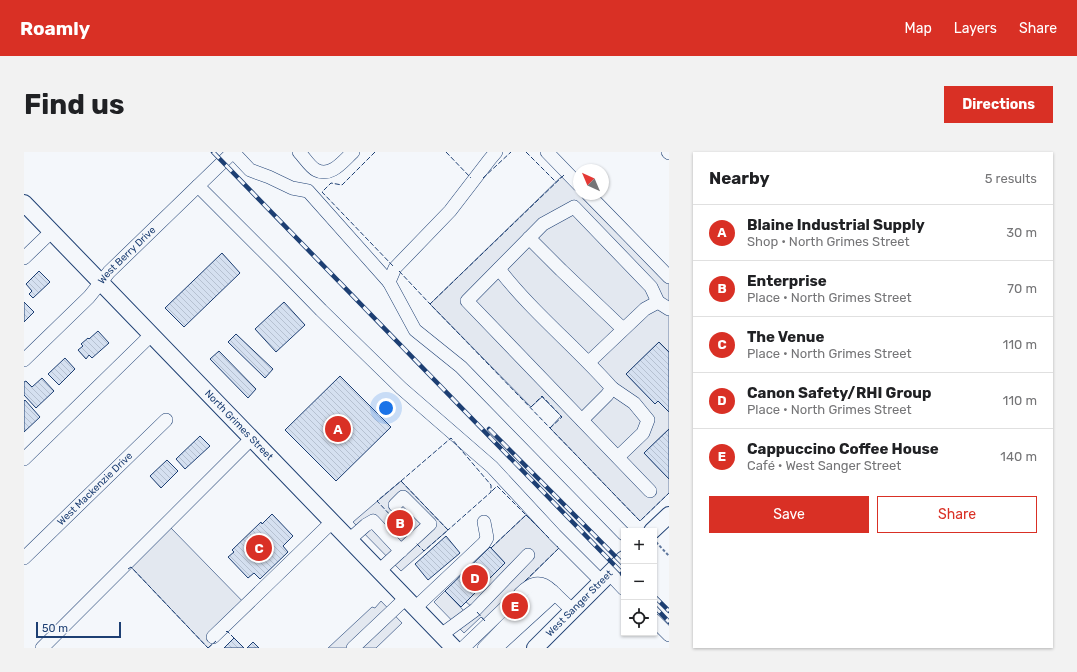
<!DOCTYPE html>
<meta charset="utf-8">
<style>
body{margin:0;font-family:Rubik,sans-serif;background:#f2f2f2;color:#202124}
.controls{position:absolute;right:12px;bottom:12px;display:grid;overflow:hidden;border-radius:0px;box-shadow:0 1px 3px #0004}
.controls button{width:36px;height:36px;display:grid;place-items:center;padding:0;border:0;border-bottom:1px solid #e0e0e0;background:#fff;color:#202124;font:20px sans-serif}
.compass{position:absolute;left:549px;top:12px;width:36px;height:36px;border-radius:50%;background:#fff;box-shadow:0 1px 3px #0004;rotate:316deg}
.scale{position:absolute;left:12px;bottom:10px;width:85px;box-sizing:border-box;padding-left:4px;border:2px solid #1d3f73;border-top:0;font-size:11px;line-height:14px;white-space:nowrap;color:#1d3f73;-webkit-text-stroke:3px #f4f7fb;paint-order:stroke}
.you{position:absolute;left:362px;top:256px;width:14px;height:14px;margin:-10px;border:3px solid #fff;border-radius:50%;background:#1a73e8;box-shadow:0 0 0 6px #1a73e833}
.badge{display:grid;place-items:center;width:26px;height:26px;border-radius:50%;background:#d93025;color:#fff;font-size:13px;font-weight:700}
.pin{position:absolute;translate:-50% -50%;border:2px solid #fff;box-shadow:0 1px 4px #0006}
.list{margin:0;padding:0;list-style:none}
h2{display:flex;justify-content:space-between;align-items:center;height:52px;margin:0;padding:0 16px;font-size:17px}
h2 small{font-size:13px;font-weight:400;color:#757577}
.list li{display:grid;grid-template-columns:26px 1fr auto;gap:12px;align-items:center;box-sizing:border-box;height:56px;padding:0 16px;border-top:1px solid #e0e0e0}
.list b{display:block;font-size:15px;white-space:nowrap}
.list p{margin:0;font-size:13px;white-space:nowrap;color:#757577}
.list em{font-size:13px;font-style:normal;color:#757577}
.actions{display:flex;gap:8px;padding:12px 16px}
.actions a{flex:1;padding:9px 0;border:1px solid #d93025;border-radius:0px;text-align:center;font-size:14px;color:#d93025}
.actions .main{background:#d93025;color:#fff}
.icon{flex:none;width:22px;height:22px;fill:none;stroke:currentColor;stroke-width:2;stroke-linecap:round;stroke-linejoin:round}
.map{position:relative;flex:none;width:645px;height:496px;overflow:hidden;border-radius:0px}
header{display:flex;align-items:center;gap:24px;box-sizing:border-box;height:56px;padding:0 20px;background:#d93025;color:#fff}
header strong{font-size:19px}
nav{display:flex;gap:22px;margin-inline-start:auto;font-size:14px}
.intro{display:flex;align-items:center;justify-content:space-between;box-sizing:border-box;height:96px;padding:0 24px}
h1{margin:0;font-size:28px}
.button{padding:10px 18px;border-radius:0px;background:#d93025;color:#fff;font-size:14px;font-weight:700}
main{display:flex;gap:24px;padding:0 24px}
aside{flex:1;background:#fff;border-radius:0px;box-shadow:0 1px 3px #0004}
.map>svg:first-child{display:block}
.parking{fill:#e3e8f0;stroke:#687fa3;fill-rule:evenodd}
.building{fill:url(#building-back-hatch);stroke:#1d3f73}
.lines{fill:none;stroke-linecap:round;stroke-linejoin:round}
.minor-casing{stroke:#1d3f73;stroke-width:14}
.major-casing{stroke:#1d3f73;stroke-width:18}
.path{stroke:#5e769c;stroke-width:2;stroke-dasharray:3 2;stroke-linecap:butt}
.minor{stroke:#f4f7fb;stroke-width:13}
.major{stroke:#f4f7fb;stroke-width:16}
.rail-casing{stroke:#1d3f73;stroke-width:4.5}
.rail{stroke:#f4f7fb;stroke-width:3;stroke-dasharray:9;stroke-linecap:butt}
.fence{stroke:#1d3f73;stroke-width:1;stroke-dasharray:5 2;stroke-linecap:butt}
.labels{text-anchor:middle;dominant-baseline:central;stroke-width:3;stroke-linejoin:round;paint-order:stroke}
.street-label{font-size:10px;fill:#1d3f73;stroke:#f4f7fb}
</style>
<header>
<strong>Roamly</strong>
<nav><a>Map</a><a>Layers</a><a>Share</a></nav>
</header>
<div class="intro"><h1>Find us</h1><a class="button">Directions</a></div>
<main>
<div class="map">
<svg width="645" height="496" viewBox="0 0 645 496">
<defs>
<pattern id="building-back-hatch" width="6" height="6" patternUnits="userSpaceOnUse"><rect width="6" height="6" fill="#d5e0f0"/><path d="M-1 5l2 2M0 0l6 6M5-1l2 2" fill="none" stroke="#b6c1d1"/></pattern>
</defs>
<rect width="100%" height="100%" fill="#f4f7fb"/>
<!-- parking -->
<path class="parking" d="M539,23L555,39V42H558L645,131V200L635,190L602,222L631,252L634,249L645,260V277L620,301L645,327V341L616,369L526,276L537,264L518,245L507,255L406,152Z
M377,329L424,378L377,419L329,370ZM383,357L386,371L389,374L378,385L365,372Z
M502,363L535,396L461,469L457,465L440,481L410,450L421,439L442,461L448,455L442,450L481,411L467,396Z
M147,376L226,457L184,496L107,415Z
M357,449L378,471L352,496H304L348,455L351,456Z"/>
<!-- building -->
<path class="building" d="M198,101L216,121L160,175L141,156Z
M15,119L26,130L9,146L5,142L8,139L2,132Z
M0,150L10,160L0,170Z
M260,150L281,173L252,200L231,177Z
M74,179L85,191L68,206L65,203L62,207L54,198L59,194L57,192L64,186L65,187Z
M212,182L249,217L241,226L204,190Z
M635,190L645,200V260L634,249L631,252L602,222Z
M195,199L232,237L224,246L186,207Z
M41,206L51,217L35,233L24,222Z
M316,224L367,275L312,329L261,278Z
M18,226L30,239L12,256L0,243V230L2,229L8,235Z
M1,248L16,265L0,280V249Z
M645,277V327L620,301Z
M176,284L186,294L161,317L152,307Z
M143,308L154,319L137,336L126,324Z
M383,357L390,365L386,369L389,374L378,385L365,372Z
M248,362L269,384L259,394L264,400L236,427L230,421L224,426L204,405L210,400L208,398L237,370L238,372Z
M422,384L436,401L404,428L391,412Z
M466,395L481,411L437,455L421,439Z
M493,439L507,453L494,465L481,451Z
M497,444L502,449L485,464L481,460Z
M210,486L220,496H200Z
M229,490L235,496H223Z"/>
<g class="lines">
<defs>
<g id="minor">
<path d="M209,0L226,18L245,25L268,36L284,39L365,130"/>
<path d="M275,0C280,5 286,15 292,18C307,26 319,9 329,0"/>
<path d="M472,0L466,7L426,59L371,116L365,130L391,178L437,215L600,382"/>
<path d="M523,0L555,33"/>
<path d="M644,0L645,1"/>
<path d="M174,34L258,118L297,158L377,236L468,315L531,383L577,429"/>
<path d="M564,42L645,125"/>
<path d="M505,86L537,118L599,177"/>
<path d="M0,106L27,80"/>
<path d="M475,117C508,160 552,195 588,236L583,243L558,268"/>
<path id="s1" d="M0,208L65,145L85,120L209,0"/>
<path d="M565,210L621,157L634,150L645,157"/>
<path d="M588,236L610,251L624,268L619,281L594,305"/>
<path d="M0,307L127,183"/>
<path d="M626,339L443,149L519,72L550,55L627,135L634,150"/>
<path d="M325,388L342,373L349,369L377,399"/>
<path id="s2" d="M0,406L142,268"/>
<path d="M355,419L406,372L379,345L371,353"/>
<path d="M585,421L600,437"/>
<path d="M496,442C507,431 516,427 528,439"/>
<path d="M505,451C512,444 517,439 528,439L548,458"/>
<path d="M391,456L460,391L463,386L460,370"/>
<path d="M630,468L645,483"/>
<path d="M417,483L451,458L504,403"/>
<path d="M189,485L308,370"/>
<path d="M18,496L227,287"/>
<path d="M329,496L382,446"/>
<path d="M439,496L483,454"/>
<path d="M460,496L492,463"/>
<path d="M472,496L531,442"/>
</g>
<g id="major">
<path id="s3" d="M0,51L430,496"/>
<path d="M628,379L645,363"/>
<path id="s4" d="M511,496L600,407"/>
</g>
</defs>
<!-- minor casing -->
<use href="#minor" class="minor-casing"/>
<!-- major casing -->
<use href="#major" class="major-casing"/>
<!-- path -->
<path class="path" d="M632,390L645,404"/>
<!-- minor -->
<use href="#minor" class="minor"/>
<!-- major -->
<use href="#major" class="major"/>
<defs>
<path id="rail" d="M189,0L600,423
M465,277L600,413
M630,444L645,459
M630,454L645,470"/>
</defs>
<!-- rail casing -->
<use href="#rail" class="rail-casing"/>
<!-- rail -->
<use href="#rail" class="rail"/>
<!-- fence -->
<path class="fence" d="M351,0L318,33L307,31L298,40L369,114
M422,0L447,26
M502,0L532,30
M540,23L406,152L616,369L645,341
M459,26L487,0
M375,119L406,152
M507,255L518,244L538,265L526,276
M377,329L427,286L467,333V340L424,378
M502,363L525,386
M370,367L353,349L377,329L424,378L400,399L392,391
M467,396L502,363L473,334L467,340
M104,417L107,415L184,496
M501,429L535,396L533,394
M481,449L490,441
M453,460L461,469
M202,480L203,479L210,486
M184,496L192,489"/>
</g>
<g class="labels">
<!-- street labels -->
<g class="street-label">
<text stroke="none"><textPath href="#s1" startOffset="147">West Berry Drive</textPath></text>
<text stroke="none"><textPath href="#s3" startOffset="309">North Grimes Street</textPath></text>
<text stroke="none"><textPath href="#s2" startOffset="99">West Mackenzie Drive</textPath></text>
<text stroke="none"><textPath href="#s4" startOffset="63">West Sanger Street</textPath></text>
</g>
</g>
</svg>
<div class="controls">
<button>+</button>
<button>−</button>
<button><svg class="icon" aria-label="locate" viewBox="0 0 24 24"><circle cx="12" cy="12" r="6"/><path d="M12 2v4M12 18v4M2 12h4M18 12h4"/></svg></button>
</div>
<svg class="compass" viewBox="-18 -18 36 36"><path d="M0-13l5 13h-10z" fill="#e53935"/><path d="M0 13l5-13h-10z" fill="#757577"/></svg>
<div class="scale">50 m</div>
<div class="you"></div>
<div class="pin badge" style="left:314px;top:277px">A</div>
<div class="pin badge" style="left:376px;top:371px">B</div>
<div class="pin badge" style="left:235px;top:396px">C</div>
<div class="pin badge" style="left:451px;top:426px">D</div>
<div class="pin badge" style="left:491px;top:454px">E</div>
</div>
<aside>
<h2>Nearby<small>5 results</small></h2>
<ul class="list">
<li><span class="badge">A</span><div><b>Blaine Industrial Supply</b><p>Shop · North Grimes Street</p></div><em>30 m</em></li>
<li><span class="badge">B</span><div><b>Enterprise</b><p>Place · North Grimes Street</p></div><em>70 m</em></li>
<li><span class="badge">C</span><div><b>The Venue</b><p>Place · North Grimes Street</p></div><em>110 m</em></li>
<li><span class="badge">D</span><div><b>Canon Safety/RHI Group</b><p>Place · North Grimes Street</p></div><em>110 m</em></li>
<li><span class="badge">E</span><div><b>Cappuccino Coffee House</b><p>Café · West Sanger Street</p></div><em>140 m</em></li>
</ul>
<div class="actions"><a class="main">Save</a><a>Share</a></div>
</aside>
</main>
